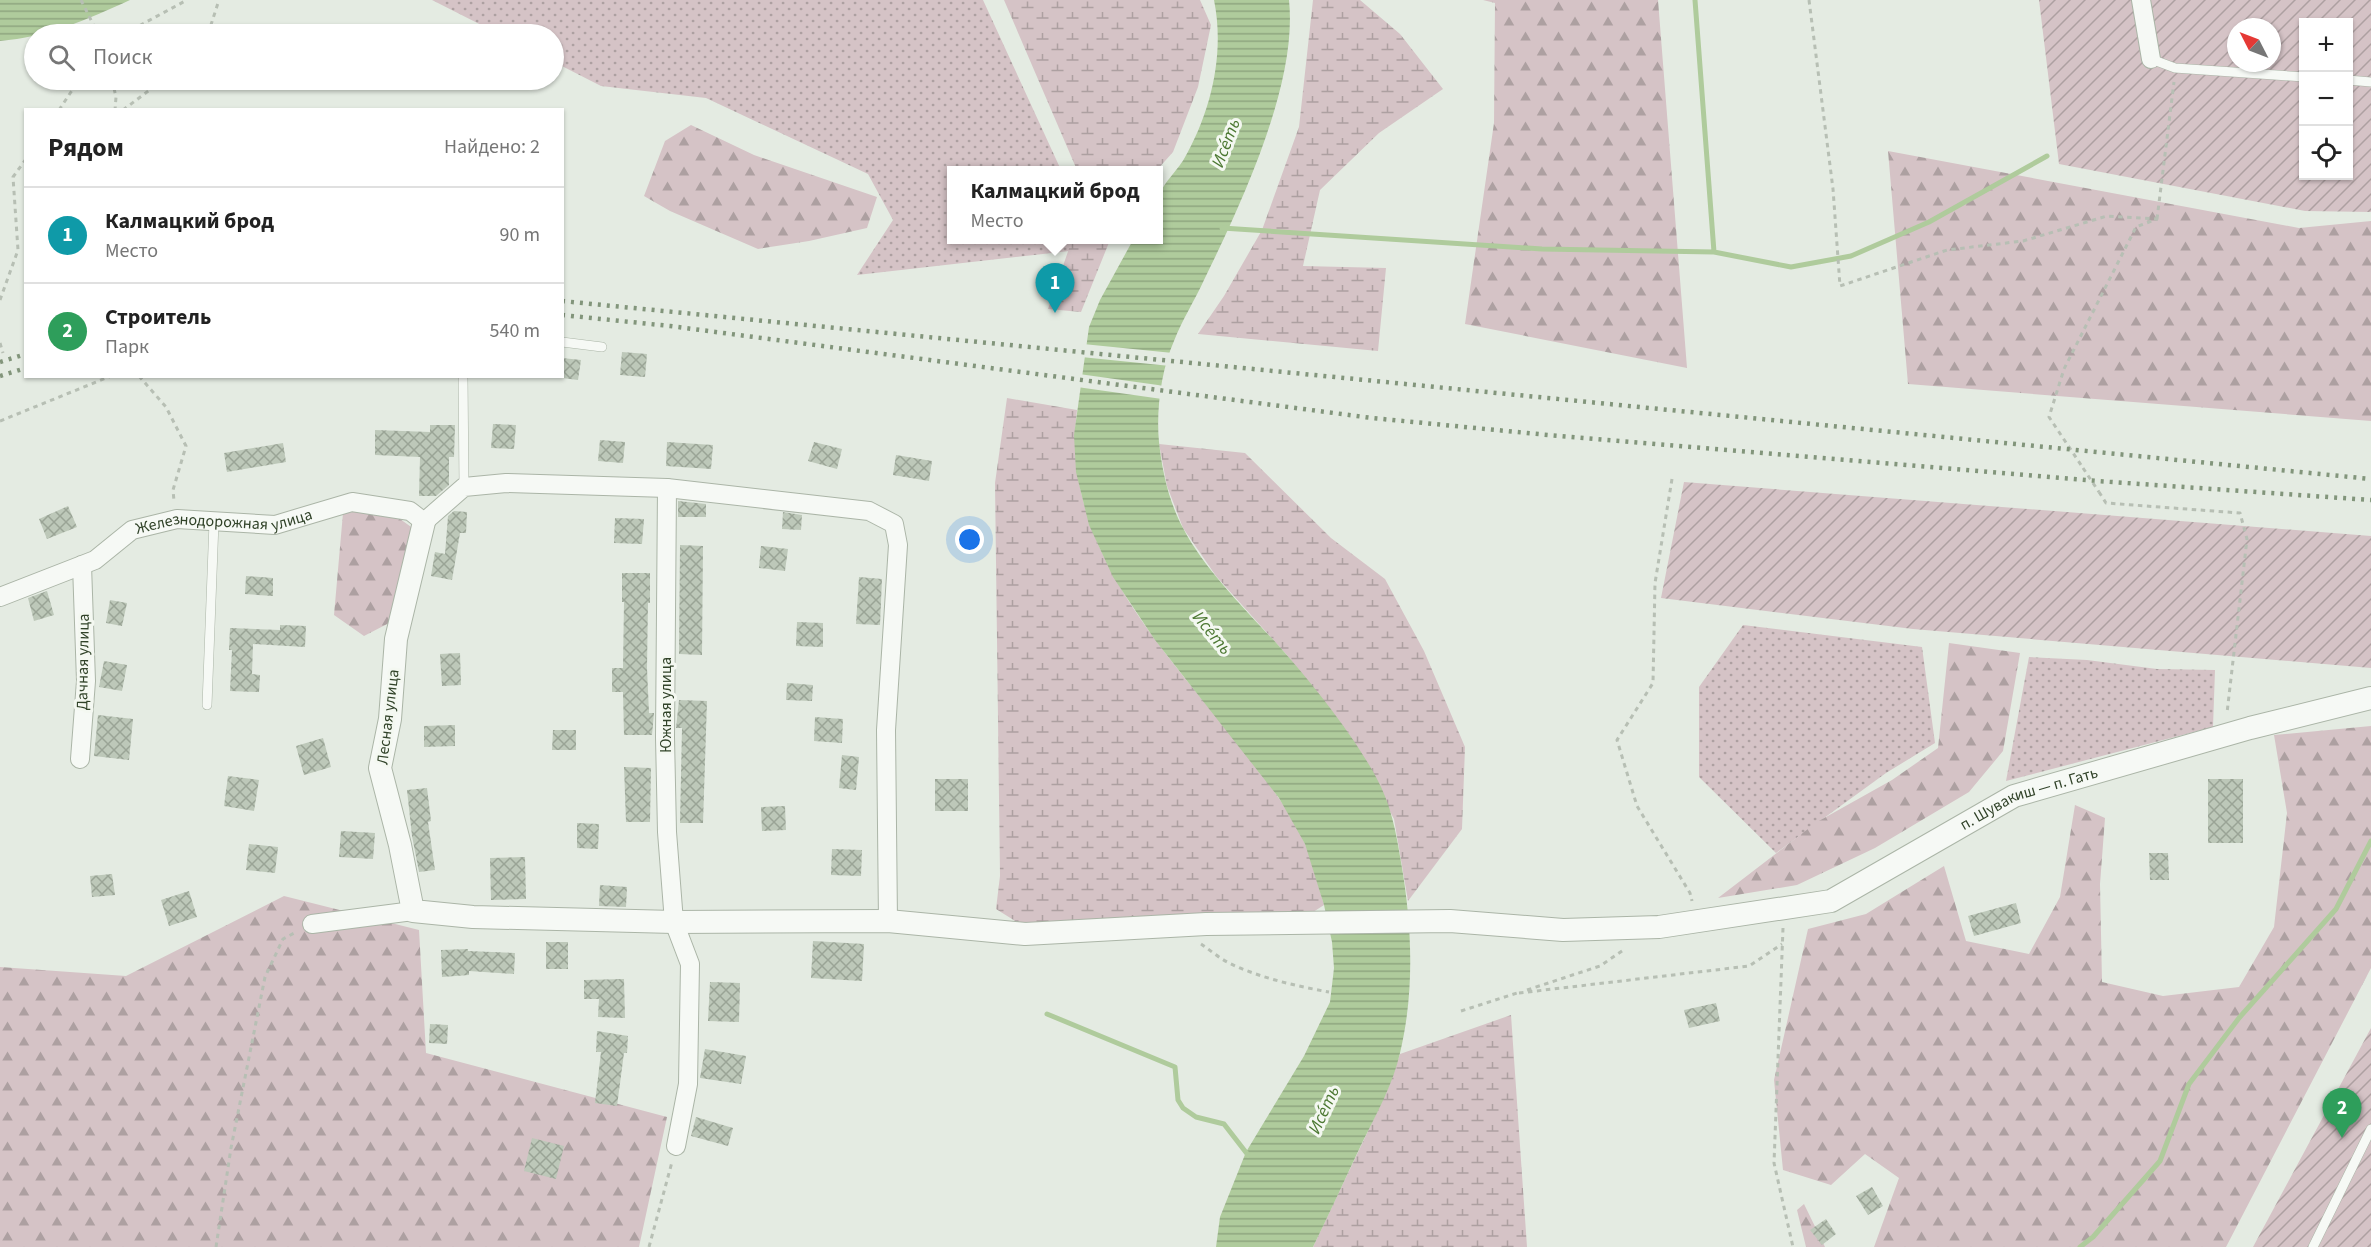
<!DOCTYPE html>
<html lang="ru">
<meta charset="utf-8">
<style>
body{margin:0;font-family:"Source Sans 3",sans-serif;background:#f6f6f6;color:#222}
.controls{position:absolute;right:18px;top:18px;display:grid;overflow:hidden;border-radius:0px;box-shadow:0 2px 4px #0004}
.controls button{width:54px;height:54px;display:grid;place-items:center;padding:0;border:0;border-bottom:2px solid #e0e0e0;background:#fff;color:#222;font:30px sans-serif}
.compass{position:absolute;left:2227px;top:18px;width:54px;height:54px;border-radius:50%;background:#fff;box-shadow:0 2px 4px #0004;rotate:312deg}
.you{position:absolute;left:970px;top:540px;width:21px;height:21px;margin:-15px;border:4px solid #fff;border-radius:50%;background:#1a73e8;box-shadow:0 0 0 9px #1a73e833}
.badge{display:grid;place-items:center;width:39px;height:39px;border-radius:50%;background:#0b8043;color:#fff;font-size:20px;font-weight:700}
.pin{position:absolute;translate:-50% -50px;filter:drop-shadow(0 2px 3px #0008)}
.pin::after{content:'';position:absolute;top:32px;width:21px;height:18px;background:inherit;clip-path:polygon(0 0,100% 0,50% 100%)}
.popup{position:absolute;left:947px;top:166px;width:216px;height:78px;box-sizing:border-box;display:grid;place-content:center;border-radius:0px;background:#fff;filter:drop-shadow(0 2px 4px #0005);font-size:20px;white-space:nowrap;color:#767676}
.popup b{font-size:22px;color:#222}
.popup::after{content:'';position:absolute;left:50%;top:100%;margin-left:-12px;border:12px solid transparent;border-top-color:#fff}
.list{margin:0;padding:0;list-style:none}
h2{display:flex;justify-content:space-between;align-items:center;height:78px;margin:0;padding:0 24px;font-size:26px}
h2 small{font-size:20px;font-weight:400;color:#767676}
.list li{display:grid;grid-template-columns:39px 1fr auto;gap:18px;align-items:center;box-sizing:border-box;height:96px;padding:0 24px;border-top:2px solid #e0e0e0}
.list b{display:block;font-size:22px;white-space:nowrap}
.list p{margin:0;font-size:20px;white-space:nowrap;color:#767676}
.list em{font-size:20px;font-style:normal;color:#767676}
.icon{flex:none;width:33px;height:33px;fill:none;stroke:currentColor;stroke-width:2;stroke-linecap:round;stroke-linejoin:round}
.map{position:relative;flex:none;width:2371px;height:1247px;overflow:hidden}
.search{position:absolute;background:#fff;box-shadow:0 2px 4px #0004;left:24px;top:24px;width:540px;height:66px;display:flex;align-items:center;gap:15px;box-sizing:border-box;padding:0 21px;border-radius:33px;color:#767676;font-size:22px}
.panel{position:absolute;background:#fff;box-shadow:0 2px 4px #0004;left:24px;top:108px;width:540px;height:270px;border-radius:0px}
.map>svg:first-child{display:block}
.grass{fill:url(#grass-dots)}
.forest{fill:url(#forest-firs)}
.wetland{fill:url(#wetland-marsh)}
.garden{fill:url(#garden-furrows);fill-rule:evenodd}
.water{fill:url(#water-rules)}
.pier{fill:#e4ebe2}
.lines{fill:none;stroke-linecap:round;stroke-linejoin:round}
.stream{stroke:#afcb9c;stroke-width:5}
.building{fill:url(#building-cross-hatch)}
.service-casing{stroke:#abb5a7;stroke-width:10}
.minor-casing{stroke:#abb5a7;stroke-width:20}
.tertiary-casing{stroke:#abb5a7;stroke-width:24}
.path{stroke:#b7bfb4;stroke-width:3;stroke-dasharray:4.5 4.5;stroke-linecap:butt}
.service{stroke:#f6f9f5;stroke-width:9}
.minor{stroke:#f6f9f5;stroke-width:18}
.tertiary{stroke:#f6f9f5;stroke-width:22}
.rail{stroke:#82957b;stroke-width:4.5;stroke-dasharray:3 6;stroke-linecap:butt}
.path-bridge{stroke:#b7bfb4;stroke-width:3;stroke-dasharray:4.5 4.5;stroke-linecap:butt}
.labels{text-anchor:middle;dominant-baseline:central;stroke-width:6;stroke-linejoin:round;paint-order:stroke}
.street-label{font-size:16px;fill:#314329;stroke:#f4f8f1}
.water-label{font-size:18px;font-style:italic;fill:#4c7832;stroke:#f4f8f1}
</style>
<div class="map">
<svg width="2371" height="1247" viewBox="0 0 2371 1247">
<defs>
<pattern id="grass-dots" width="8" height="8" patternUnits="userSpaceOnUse" patternTransform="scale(1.5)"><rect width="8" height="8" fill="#d5c3c6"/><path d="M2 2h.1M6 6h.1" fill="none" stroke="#ada0a1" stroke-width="1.8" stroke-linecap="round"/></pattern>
<pattern id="forest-firs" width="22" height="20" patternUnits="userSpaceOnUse" patternTransform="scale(1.5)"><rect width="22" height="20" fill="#d5c3c6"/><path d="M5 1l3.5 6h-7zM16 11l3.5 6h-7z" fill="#ada0a1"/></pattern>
<pattern id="wetland-marsh" width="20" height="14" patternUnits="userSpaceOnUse" patternTransform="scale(1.5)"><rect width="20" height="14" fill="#d5c3c6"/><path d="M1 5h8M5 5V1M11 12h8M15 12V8" fill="none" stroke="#ada0a1"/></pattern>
<pattern id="garden-furrows" width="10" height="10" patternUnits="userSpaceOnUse" patternTransform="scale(1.5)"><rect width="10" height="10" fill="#d5c3c6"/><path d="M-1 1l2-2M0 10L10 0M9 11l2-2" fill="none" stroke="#ada0a1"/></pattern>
<pattern id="water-rules" width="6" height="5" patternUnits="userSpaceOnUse" patternTransform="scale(1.5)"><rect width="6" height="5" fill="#afcb9c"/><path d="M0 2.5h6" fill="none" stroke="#8fa67f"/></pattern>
<pattern id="building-cross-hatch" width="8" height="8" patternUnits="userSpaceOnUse" patternTransform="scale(1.5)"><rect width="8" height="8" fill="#bdc8b9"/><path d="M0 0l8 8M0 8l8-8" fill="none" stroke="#9aa496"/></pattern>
</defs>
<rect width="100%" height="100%" fill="#e4ebe2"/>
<!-- grass -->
<path class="grass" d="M432,0H983L1061,170H952V240H1092L1096,248L857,275L893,220L868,174L706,98L601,86L554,62V34H499Z
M1743,625L1922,647L1935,743L1886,773L1776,853L1699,777V687Z
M2029,657L2087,660L2157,669L2215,670L2213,727L2006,781Z"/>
<!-- forest -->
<path class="forest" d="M1483,0H1658L1687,368L1465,324L1494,123L1495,3Z
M691,125L754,155L877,197L867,228L809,241L758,249L670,211L644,196L665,141Z
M1888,151L2299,228L2371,221V421L1908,384Z
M386,509L414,529L391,622L364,636L334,615L343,513Z
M1949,643L2020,653L2003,751L1969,792L1875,848L1797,885L1718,898L1817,822L1892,780L1938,748Z
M2371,726V968L2226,1247H1874L1899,1178L1865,1154L1831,1185L1783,1170L1774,1080L1808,929L1866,914L1944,866L1966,941L2029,954L2060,897L2075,805L2105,818L2100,884L2102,982L2163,996L2239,987L2274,927L2287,813L2274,735Z
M284,896L419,930L426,1053L667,1117L639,1247H0V967L126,976Z
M1804,1204L1825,1247H1806L1797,1210Z"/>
<!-- wetland -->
<path class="wetland" d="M1004,0H1200L1211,25L1198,87L1173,152L1157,170H1077Z
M1313,0H1360L1400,34L1443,89L1379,133L1320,190L1303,266L1386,268L1378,351L1198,334L1224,296L1262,230L1299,127Z
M1072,240H1110L1081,312L1048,309Z
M1007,398L1077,410C1058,568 1197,678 1278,797C1288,811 1298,829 1305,844C1314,863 1318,885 1324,905L1296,923L1025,927L996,909L1000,876L995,483Z
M1159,444L1245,453L1331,538L1385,579L1424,651L1465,747L1462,829L1408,901L1394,819L1348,733L1286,654L1216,576L1183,528L1167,486Z
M1511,1015L1527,1247H1313L1387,1091L1400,1054Z"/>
<!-- garden -->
<path class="garden" d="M2039,0H2371V212L2305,211L2059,164ZM2304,22H2348V176H2304ZM2236,27H2272V63H2236Z
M1684,482L2371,536V668L1913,629L1661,598Z
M2371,1028V1247H2253Z"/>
<!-- water -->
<path class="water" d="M0,0H130C87,20 46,37 0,41Z
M1214,0H1289C1298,84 1241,204 1204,280C1195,300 1182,320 1174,341C1161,370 1156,411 1159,442C1162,471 1169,502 1183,528C1204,569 1246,610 1278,645C1310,681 1353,734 1376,777C1391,804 1396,832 1401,862C1412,925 1415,990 1400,1053C1393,1084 1377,1113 1363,1141C1346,1177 1330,1212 1313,1247H1216L1220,1217L1246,1152L1304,1056L1330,1002L1334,968L1332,942L1324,905L1305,844L1279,798L1155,640L1113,577L1089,525L1076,472L1074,435L1089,327L1100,300L1133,240H1158C1159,227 1156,210 1159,198C1161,185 1177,171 1184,159C1211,112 1225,54 1214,0Z"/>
<!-- pier -->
<path class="pier" d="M1083,344L1173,353L1170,366L1081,357Z
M1079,374L1165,386L1162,399L1077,387Z"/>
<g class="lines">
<!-- stream -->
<path class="stream" d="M1695,0L1714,252L1791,267L1851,256L1929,222L2047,156
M1222,228L1542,249L1714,252
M1047,1014L1175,1067L1178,1100L1183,1108L1196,1117L1224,1124L1248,1155
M2080,1247L2093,1237L2160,1161L2189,1084L2239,1018L2336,909L2371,841"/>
</g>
<!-- building -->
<path class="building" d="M622,352L647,354L645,377L620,375Z
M562,358L581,360L578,380L562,378Z
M493,424L516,425L514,449L491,448Z
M430,425H455L454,457H449V485L436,496H419L420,457L375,455V430L430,432Z
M600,440L625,442L623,463L598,461Z
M667,442L713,445L711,469L666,466Z
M814,442L842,449L837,469L808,461Z
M283,443L286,462L227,472L224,453Z
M896,455L932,461L929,481L893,475Z
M678,501L706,504V517H678Z
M68,506L77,527L47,539L39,519Z
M454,511L467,512L466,533H460L452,580L431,576L435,552L445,554L448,516Z
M783,512L802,515L801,530L782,529Z
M615,518L644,519L642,544L614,543Z
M680,545L703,546L702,655L679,654Z
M761,546L788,549L785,571L759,568Z
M622,573H650V603H648L647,668L649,713H654L652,735H624L623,692H612V668H623L624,602H622Z
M246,576L273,578V596L245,594Z
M859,577L882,579L880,625L856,624Z
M47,591L54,615L34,621L28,598Z
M110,600L127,603L122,626L106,623Z
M797,622L823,623V647L796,646Z
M280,625L306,626L305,647L253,644L252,674L260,675L259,692L230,691L232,650H229L230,628L280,630Z
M460,653L461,685L442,686L440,654Z
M104,661L127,665L122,691L99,687Z
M787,683L813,685L812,701L786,700Z
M679,700L707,701L703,823H680L682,728H676Z
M98,715L133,719L129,760L94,756Z
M815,717L843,719L842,743L814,741Z
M455,725V746L424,747V726Z
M553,730H576V750H552Z
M323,738L331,767L304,775L296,746Z
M842,755L859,757L856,790L839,788Z
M624,767L651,768L650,822H626Z
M228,776L259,780L254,811L224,806Z
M935,779H968V811H935Z
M2208,779H2243V843H2208Z
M427,788L431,821L428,822L435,870L419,872L412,836L407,790Z
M785,806L786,830L762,831L761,807Z
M577,823L599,824L598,849L577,848Z
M341,831L375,833L373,859L339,857Z
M249,844L278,847L275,873L246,870Z
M832,849L862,850L861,876L831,875Z
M2149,853H2168L2169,880H2150Z
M525,857L526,899L491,900L490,858Z
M112,874L115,895L92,897L90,876Z
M600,885L627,887L626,907L599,906Z
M189,891L197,917L169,926L161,900Z
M2016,903L2021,923L1974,936L1968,916Z
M813,941L864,944L862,981L811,978Z
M546,942H568V969H546Z
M468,949V951L515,953L514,974L469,971V975L442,977L441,950Z
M624,979L625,1018L598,1017L599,999H584V980Z
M710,982L740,983L739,1022L708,1021Z
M1716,1003L1720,1021L1689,1028L1684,1010Z
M430,1024L448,1025L447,1044L429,1043Z
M597,1031L628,1036L627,1053H624L617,1106L595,1103L601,1052H596Z
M705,1049L746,1056L741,1084L700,1078Z
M696,1117L733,1128L728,1146L691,1136Z
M532,1138L564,1146L556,1179L524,1171Z
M1872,1187L1883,1206L1868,1215L1856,1196Z
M1826,1219L1836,1234L1822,1245L1810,1230Z"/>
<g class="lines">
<defs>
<path id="service" d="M2151,59L2175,68L2304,77
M2348,80L2371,82
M562,342L602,347
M463,376L464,487
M207,705L214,522
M2313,1247L2371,1129"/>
<g id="minor">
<path d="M2141,0L2151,59"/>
<path d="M667,488L665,737L667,832L674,922L690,964L688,1084L676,1146"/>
<path id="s1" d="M0,597L95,560L132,530L177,519L275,525L352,502L410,511L424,522L464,487L506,483L667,488L869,511L894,524L898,545L886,730L888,921"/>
<path d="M80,759L86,681L82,565"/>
<path d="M312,924L413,911"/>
</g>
<g id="tertiary">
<path id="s2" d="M424,522L396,639L390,719L380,768L400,845L413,911L473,917L674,922L888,921L1025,934L1206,924L1450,921L1563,930L1659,927L1831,901L2014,796L2250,728L2371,698"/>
</g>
</defs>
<!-- service casing -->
<use href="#service" class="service-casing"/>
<!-- minor casing -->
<use href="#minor" class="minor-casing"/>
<!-- tertiary casing -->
<use href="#tertiary" class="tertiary-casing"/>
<!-- path -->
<path class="path" d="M81,0L98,34
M1809,0L1833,189L1840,286L1947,250L2023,241L2107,216L2157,219L2136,227L2064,369L2049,417L2083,468
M124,34L187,0
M208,34L219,0
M112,80L116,97L115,110
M59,110L79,80
M123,110L163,80
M2157,219L2174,82
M0,300L18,250L13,177L26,159
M0,343L3,353
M139,376L166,407L186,446L173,490L174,501
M0,421L111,376
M1672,479L1655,583L1653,683L1617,740L1637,806L1690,893L1692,901
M2099,492L2106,503L2240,513L2247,539L2227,713
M1783,928L1774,1163L1793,1247
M1201,944C1210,950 1219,958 1229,963C1260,978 1296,986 1329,992
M1527,990L1600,966L1625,949
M1519,993L1749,966L1782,944
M1461,1011L1520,992
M216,1247L231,1148L265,977L283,939L296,932
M649,1247L672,1162"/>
<!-- service -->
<use href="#service" class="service"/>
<!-- minor -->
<use href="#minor" class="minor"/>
<!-- tertiary -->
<use href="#tertiary" class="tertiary"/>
<!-- rail -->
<path class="rail" d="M562,301L2371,479
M562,315L670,326L1372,418L1548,435L2097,481L2371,500
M0,362L26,354
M0,376L26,368"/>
<!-- path-bridge -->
<path class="path-bridge" d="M2083,468L2099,492"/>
</g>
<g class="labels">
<!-- street labels -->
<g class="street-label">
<text stroke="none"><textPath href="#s1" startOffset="243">Железнодорожная улица</textPath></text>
<text transform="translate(83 662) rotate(-89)">Дачная улица</text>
<text transform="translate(666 705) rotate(-90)">Южная улица</text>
<text transform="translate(388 717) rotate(-83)">Лесная улица</text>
<text stroke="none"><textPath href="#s2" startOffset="2043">п. Шувакиш — п. Гать</textPath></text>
</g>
<!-- water labels -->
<g class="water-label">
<text transform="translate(1226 143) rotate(-69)">Исе́ть</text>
<text transform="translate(1212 633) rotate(50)">Исе́ть</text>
<text transform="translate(1324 1110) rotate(-65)">Исе́ть</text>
</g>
</g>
</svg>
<div class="controls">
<button>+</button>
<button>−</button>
<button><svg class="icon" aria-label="locate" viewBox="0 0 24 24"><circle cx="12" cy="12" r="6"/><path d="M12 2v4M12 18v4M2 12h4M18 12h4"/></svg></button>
</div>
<svg class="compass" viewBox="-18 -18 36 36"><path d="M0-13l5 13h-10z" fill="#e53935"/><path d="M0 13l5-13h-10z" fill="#767676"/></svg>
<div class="you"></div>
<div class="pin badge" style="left:1055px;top:313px;background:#0f9aa8">1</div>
<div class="popup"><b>Калмацкий брод</b>Место</div>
<div class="pin badge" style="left:2342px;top:1138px;background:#2e9e5b">2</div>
<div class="search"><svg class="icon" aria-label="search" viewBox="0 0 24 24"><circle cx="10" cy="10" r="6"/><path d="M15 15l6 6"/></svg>Поиск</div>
<section class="panel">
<h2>Рядом<small>Найдено: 2</small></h2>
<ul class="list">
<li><span class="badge" style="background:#0f9aa8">1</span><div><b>Калмацкий брод</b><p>Место</p></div><em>90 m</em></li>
<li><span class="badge" style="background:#2e9e5b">2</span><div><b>Строитель</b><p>Парк</p></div><em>540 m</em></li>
</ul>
</section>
</div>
